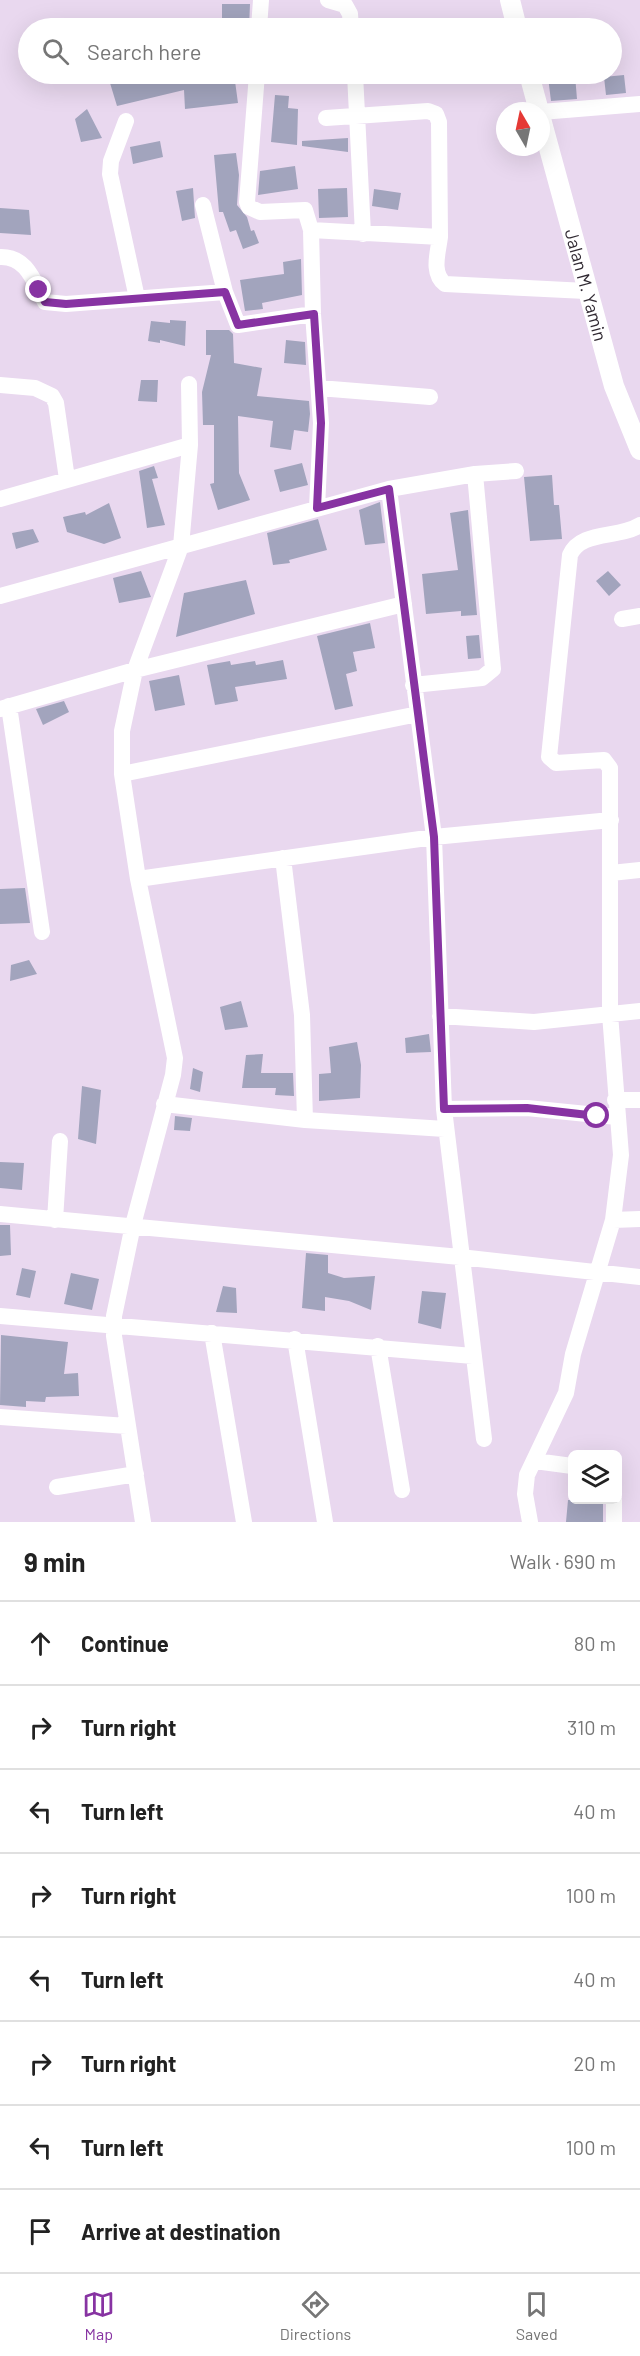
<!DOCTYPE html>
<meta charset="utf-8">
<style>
body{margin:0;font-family:Barlow,sans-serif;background:#f6f6f6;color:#222}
.controls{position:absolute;right:18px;bottom:18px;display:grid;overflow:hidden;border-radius:9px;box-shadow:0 6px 24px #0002}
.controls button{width:54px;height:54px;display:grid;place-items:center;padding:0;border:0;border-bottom:2px solid #e0e0e0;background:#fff;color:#222;font:30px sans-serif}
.compass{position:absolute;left:496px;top:102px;width:54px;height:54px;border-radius:50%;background:#fff;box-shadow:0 6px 24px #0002;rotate:351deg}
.stop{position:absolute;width:18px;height:18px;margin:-14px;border:4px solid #8733a2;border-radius:50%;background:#fff}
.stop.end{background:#8733a2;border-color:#fff;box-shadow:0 2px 6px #0008}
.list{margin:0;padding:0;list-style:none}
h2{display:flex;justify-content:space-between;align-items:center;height:78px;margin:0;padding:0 24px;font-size:26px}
h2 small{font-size:20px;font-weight:400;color:#767676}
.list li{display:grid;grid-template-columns:39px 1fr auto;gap:18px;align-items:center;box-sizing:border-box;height:84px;padding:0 24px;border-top:2px solid #e0e0e0}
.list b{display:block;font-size:22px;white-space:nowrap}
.list em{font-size:20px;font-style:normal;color:#767676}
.icon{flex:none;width:33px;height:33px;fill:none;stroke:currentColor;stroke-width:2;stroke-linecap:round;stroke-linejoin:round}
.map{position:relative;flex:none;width:640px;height:1522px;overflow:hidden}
.search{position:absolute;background:#fff;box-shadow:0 6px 24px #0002;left:18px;right:18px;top:18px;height:66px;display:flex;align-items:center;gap:15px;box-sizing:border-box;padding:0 21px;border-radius:33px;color:#767676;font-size:22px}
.sheet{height:750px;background:#fff}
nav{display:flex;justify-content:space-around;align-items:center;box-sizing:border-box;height:84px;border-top:2px solid #e0e0e0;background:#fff;font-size:16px;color:#767676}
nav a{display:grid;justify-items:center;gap:3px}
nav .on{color:#8733a2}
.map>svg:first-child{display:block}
.building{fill:#a2a4bd}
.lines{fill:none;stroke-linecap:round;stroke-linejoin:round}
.minor{stroke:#fff;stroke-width:16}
.tertiary{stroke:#fff;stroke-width:20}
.route{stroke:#8733a2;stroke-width:8}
.labels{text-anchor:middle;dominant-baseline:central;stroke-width:5;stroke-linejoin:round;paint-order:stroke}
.street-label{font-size:18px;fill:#302932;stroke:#fff}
</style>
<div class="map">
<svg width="640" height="1522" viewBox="0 0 640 1522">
<rect width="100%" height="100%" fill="#e9d8ef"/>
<!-- building -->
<path class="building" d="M222,4H250L249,28H222Z
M142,74H234L238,103L185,109L184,90L117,106L110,83Z
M575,75L577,99L551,101L548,77Z
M624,75L626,93L606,95L604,77Z
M275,95L289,96L288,108L298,109L297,145L271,142Z
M87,109L102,138L81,142L75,119Z
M348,138V152L302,146V141Z
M160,141L163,157L133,164L130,147Z
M236,153L239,175L237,205L247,217L251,231L254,230L259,243L243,249L236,230L230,232L223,212H219L214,155Z
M295,166L298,189L258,195L260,171Z
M193,188L195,218L182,221L176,191Z
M347,188L348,217L319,218L318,189Z
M374,189L401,193L398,210L372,206Z
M0,208L29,210L31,235L0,233Z
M301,259L302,295L262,303L263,309L245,311L240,280L284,274L283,262Z
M170,320L186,321L185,346L160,340V343L148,341L151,321L170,323Z
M206,330H229L233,334L234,363L262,368L257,396L309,401L310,414L308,432L294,430L291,450L270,447L273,421L238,416L239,473L250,500L218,510L210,484L214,483V425H203L202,392L211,355H206Z
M286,340L305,342L306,365L284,363Z
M141,380H158L157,402L138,401Z
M302,463L308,485L280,492L274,470Z
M154,466L158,478L152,479L165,525L147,528L139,471Z
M552,475L554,505H559L562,539L530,541L524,477Z
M380,502L385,543L365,545L359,510Z
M109,503L121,538L104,544L67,532L63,517L85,512L86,515Z
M468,510L477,615L461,616V611L426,614L422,574L458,570L450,513Z
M318,519L327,550L289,560L290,563L273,565L267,533Z
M33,529L39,542L16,549L12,533Z
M141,571L151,597L119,603L113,578Z
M608,571L621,585L609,596L596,581Z
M246,580L255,614L176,637L184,593Z
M370,623L375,648L353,652L357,671L346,674L353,706L335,710L317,636Z
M479,635L481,658L468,659L466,636Z
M283,660L287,679L235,687L238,701L215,705L207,665L230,661L231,665L255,661L256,665Z
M179,675L185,705L155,711L149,681Z
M64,701L69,712L43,725L36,709Z
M25,888L30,923L0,924V889Z
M29,960L37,974L10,981L11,965Z
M241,1001L248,1027L225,1030L220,1007Z
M429,1034L431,1052L406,1053L405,1038Z
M357,1042L361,1065L360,1098L319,1101V1074L331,1073L329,1047Z
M263,1054L261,1073H293L294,1096L275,1095L276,1088H242L246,1055Z
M193,1068L203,1072L200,1092L190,1089Z
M82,1086L101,1090L96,1144L78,1139Z
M175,1116L192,1118L190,1131L174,1130Z
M0,1162L24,1163L22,1190L0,1188Z
M0,1225H10L11,1255L0,1256Z
M306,1253L328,1255V1273L344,1278L375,1276L371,1310L349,1301L325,1297V1311L302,1308Z
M22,1268L36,1271L30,1298L16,1295Z
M71,1273L99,1279L92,1310L64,1304Z
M223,1286L236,1288L237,1313L216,1312Z
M422,1291L446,1293L441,1329L418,1323Z
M1,1335L68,1342L64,1374L78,1373L79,1396L46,1397L45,1402L26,1401V1407L0,1405Z
M568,1500L603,1502V1522H566Z"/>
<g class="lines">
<!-- minor -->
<path class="minor" d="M328,0L345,5L350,14L351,28
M259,28L261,0
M257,74L247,202L249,207L260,212L305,210L311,230L313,314L321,423L317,508
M355,74L363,234
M541,112L640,104
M126,121L111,161L110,174L137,298
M203,205L225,292L238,325L313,314
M311,230L440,237L439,122L436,114L428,111L326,118
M440,237C438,253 431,273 445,284L586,291
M0,257C27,256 34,282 45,302L66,304L225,292
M0,385L35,388L52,396L56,403L67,479
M319,388L430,397
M389,489L434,837L444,1109L484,1439
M0,499L190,445
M0,596L389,489L475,474L516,471
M622,619L640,616
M413,685L482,678L493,669L475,474
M9,706L42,932
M0,709L135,670L404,604
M122,774L418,714
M283,858L302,1015L305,1120
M611,873L640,870
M138,879L434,837L611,820
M440,1016L534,1022L640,1011
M615,1100H640
M164,1104L305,1120L445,1129
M444,1109L527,1108L617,1117
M0,1214L460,1257L640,1277
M55,1220L60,1141
M613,1220L640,1219
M0,1316L473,1356
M212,1333L244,1522
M295,1339L325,1522
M378,1346L402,1490
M0,1417L127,1426
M535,1461L572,1466
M57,1487L136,1474
M143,1522L114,1336V1316L133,1225L173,1075L175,1058L138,879L122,774V731L135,670L181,546L190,445L189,384
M530,1522L525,1494L527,1475L566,1393L573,1354L613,1220L621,1155L610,1014V768L604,760L556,763L549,757L570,555C581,530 618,539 640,525
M614,1522V1500"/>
<!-- tertiary -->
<g class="tertiary">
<path d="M510,0L517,28"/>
<path d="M529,74L539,111"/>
<path id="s1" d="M541,119L614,386L640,450"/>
</g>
</g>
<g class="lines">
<!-- route -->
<path class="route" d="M39,290L45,302L66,304L225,292L238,325L314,314L321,423L317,508L389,489L434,837L444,1109L527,1108L597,1116"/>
</g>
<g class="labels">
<!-- street labels -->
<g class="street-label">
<text stroke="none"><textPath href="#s1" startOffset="172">Jalan M. Yamin</textPath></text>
</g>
</g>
</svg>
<div class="controls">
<button><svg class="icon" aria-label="layers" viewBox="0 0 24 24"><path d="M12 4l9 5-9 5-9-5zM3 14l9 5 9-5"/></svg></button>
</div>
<svg class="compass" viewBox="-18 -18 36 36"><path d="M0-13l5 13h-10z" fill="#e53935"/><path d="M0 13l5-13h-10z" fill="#767676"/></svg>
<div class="stop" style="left:597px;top:1116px"></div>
<div class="stop end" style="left:39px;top:290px"></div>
<div class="search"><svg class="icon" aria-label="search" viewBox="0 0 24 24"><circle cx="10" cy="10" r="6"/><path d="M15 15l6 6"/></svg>Search here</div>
</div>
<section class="sheet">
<h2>9 min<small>Walk · 690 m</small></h2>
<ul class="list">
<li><svg class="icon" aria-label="ahead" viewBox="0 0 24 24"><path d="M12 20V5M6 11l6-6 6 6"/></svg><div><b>Continue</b></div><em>80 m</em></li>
<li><svg class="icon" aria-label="right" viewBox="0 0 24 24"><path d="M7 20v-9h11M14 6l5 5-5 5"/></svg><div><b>Turn right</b></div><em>310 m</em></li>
<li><svg class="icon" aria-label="left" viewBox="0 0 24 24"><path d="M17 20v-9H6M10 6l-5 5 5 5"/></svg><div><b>Turn left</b></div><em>40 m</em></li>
<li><svg class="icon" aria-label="right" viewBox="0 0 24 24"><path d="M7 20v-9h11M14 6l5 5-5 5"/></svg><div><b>Turn right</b></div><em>100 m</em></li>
<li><svg class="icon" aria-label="left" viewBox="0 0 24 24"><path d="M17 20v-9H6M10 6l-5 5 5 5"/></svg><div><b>Turn left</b></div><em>40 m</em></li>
<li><svg class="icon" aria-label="right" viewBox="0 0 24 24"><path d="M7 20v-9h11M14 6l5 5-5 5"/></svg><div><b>Turn right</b></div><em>20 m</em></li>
<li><svg class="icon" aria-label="left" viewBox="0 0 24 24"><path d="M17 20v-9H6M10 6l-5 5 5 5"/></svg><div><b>Turn left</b></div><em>100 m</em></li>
<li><svg class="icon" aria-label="arrive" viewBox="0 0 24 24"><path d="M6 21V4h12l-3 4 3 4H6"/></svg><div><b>Arrive at destination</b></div></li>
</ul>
</section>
<nav>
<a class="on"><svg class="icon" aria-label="map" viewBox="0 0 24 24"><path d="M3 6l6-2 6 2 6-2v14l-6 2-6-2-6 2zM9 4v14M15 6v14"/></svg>Map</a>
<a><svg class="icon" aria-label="directions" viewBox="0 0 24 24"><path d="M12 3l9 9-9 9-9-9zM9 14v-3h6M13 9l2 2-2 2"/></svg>Directions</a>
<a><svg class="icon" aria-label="saved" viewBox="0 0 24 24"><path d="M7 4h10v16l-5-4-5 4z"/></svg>Saved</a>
</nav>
